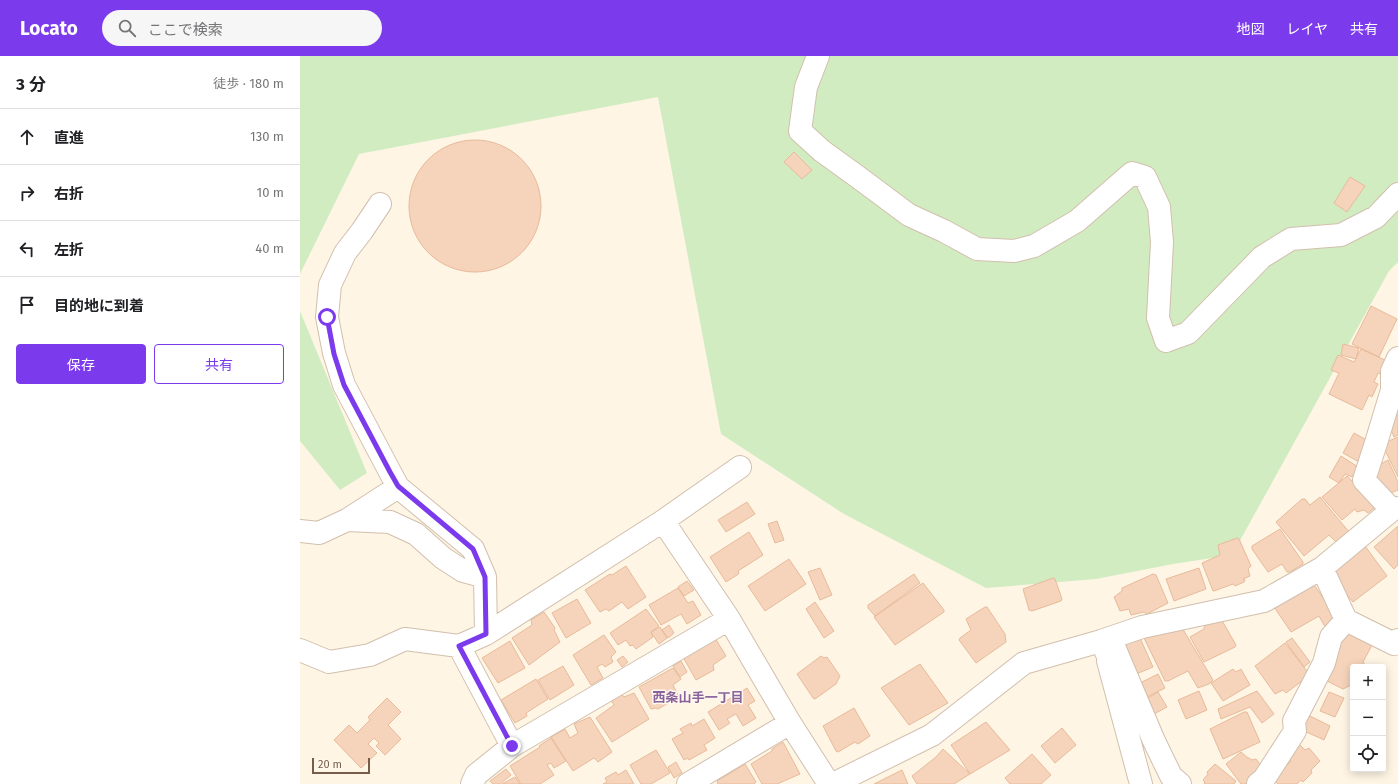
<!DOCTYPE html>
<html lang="ja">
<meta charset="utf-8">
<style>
body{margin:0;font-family:"Fira Sans","Noto Sans JP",sans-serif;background:#f6f6f6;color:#202124}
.controls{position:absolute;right:12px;bottom:12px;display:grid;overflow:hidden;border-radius:4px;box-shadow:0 2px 10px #0003}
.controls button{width:36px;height:36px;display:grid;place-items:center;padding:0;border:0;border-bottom:1px solid #e0e0e0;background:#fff;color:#202124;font:20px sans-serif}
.scale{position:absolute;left:12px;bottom:10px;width:58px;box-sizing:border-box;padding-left:4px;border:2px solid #785b48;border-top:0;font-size:11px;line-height:14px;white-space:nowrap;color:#785b48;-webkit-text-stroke:3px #fff8ec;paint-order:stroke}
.stop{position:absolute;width:12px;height:12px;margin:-9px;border:3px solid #7c3aed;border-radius:50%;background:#fff}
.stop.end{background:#7c3aed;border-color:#fff;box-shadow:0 1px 4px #0008}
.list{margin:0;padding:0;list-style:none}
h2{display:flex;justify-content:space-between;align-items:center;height:52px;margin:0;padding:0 16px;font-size:17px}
h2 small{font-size:13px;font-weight:400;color:#757577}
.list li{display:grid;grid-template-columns:26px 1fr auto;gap:12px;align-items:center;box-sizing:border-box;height:56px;padding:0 16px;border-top:1px solid #e0e0e0}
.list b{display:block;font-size:15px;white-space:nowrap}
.list em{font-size:13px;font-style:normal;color:#757577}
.actions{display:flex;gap:8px;padding:12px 16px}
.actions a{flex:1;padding:9px 0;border:1px solid #7c3aed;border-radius:4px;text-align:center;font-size:14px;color:#7c3aed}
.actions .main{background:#7c3aed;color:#fff}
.icon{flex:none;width:22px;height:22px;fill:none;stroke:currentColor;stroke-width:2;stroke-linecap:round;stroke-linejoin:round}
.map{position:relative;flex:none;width:1098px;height:728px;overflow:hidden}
header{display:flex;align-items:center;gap:24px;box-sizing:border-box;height:56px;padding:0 20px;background:#7c3aed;color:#fff}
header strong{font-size:19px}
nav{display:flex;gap:22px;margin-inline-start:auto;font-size:14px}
.search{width:280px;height:36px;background:#f6f6f6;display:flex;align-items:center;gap:10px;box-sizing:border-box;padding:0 14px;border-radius:22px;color:#757577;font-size:15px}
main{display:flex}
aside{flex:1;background:#fff}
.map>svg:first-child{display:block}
.green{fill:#d2ecc2}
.building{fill:#f5d4bb;stroke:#e8ba9a}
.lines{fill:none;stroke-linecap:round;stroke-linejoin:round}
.minor-casing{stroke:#d2bfad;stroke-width:24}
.minor{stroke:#fff;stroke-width:22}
.route{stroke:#7c3aed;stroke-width:5}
.labels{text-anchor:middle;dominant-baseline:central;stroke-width:3;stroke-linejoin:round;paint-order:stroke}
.neighbourhood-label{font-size:13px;font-weight:bold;fill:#8b639c;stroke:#fff8ec}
</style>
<header>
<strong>Locato</strong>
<div class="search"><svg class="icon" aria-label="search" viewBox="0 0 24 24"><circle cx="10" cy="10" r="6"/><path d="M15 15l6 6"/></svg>ここで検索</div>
<nav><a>地図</a><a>レイヤ</a><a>共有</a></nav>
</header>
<main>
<aside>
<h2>3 分<small>徒歩 · 180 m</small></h2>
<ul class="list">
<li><svg class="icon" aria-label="ahead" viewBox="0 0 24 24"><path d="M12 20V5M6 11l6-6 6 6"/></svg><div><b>直進</b></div><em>130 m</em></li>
<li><svg class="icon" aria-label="right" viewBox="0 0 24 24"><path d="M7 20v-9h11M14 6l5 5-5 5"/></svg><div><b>右折</b></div><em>10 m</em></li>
<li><svg class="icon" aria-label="left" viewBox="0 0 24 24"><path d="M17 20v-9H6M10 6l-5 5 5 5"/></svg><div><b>左折</b></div><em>40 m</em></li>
<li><svg class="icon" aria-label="arrive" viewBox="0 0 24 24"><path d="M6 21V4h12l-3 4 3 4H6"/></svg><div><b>目的地に到着</b></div></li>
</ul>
<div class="actions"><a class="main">保存</a><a>共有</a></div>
</aside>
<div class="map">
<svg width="1098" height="728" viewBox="0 0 1098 728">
<rect width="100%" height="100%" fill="#fef5e5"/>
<!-- green -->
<path class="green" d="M0,0H1098V206L1089,215L932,499L873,508L796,523L686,532L544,458L421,378L358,41L59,98L0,218Z
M0,255L67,417L40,434L0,385Z"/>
<!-- building -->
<path class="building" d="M109 150a66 66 0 1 1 132 0a66 66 0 1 1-132 0Z
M494,96L512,114L502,123L484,106Z
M1050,121L1065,130L1047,156L1034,147Z
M1071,250L1097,263L1079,301L1052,288Z
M1043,288L1059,292L1056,303L1041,299Z
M1061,293L1087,305L1081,318L1078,317L1074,326L1078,328L1072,341L1069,339L1062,354L1029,338L1039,317L1031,314L1038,299L1054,306Z
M1098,358V379L1094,381L1087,363Z
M1054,377L1070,386L1059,406L1043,397Z
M1098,381V421L1082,388Z
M1041,400L1058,411L1052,421L1045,418L1039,427L1029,421Z
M1088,404L1098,426V434L1085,439L1072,423L1075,411Z
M1047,420L1077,450L1068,457L1064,454L1057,456L1055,453L1042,464L1022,441Z
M1020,441L1050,477L1038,488L1029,479L1004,500L976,466L1002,443H1005L1010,449Z
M447,446L455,458L426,476L418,464Z
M477,465L484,484L475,487L468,468Z
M1098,470V509L1094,513L1074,491Z
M980,473L1003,506V508L990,516H987L982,508L968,516L952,493V490Z
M449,476L463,499L438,515L439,517L437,519L426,526L410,501Z
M937,482L939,483L951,510L948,513L950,520L943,523L945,524L944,526L935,530L933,528L914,535H913L902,507L920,499L918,489Z
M1065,490L1087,520L1053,546L1028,517Z
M489,503L506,528L465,555L448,530Z
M326,510L346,541L328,553L322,546L309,555L306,553L300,556L285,534L310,518L312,519Z
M520,512L532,539L520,544L508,516Z
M899,512L906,533L874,545L866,523Z
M614,518L620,527L575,560L568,552V549Z
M853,518L856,519L868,547L847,558L844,556L831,559L829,553L820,555L814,541L822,535V532Z
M753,522L755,523L762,543L761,545L732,555L729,554L723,533Z
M387,525L394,534L384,540L378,531Z
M1012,526L1028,549L1036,564L1027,570L1024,569L1019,560L991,576L974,551Z
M623,527L644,554V556L595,589L574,561Z
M378,532L388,547L393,545L401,559L387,568L381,558L361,569L349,549Z
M277,543L291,567L266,582L252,557Z
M515,546L534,575L524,582L506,553Z
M685,551H687L705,578L706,586L676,607L659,584L660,582L671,574L666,563Z
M346,553L359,570L351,576L353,581L336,593L333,589L330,590L326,584L318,589L310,577Z
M244,556L255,572L254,574L260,586L229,609L212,582L232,569L231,564Z
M920,561L936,589L935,591L904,606L890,581L904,573L905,569Z
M369,569L374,577L368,582L362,574Z
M881,570L913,624L909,628L898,632L888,615L868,625H865L842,578Z
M360,571L367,582L359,588L351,576Z
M1048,576L1072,589L1063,606L1065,609L1064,611H1053V624L1051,629L1043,633L1023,623L1043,580Z
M304,579L316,596L311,601L313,606L305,611L302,608L297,611L303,622L291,629L273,599Z
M415,582L426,600L413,609L414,614L396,624L383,601Z
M840,582L853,611L836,618L822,589Z
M992,582L1010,606L1004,611L986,586Z
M210,585L225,612L198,627L182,602Z
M985,587L1010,619L986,637L983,634L975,638L955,610Z
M323,600L328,606L322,611L317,604Z
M521,600L524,602L527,601L540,620L536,628L515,643L513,642L497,618Z
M381,605L387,616L380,621L373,610Z
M620,608L648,647L609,669L581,632Z
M263,610L274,629L250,644L238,624Z
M373,612L381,623L373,629L379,641L358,653L356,652L351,653L339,631Z
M933,613L936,616L941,613L950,629L923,645L911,627Z
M858,618L865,632L845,642L838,628Z
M236,623L248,643L226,657L227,660L215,667L201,644Z
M447,632L455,645L448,649L456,662L443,670L436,658L427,663L430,667L419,674L408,656Z
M899,635L907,654L886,663L878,644Z
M957,635L974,658L962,667L950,651L921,663L918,653Z
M858,636L867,651L854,658L846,643Z
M1029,636L1044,642L1035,661L1020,655Z
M321,637L324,641L334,637L349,663L312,686L296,662L314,649L311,644Z
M87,642L101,656L88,669L101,683L85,699L76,690L79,687L74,682L68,688L77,697L61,712L34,684L49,669L57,677L70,664L68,661Z
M554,652L570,680L558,688L555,686L538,696L536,695L523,670Z
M944,656H947L960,686L923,703L910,673Z
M1008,659L1030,670L1024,684L1002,674Z
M290,661L312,696L298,706L294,702L273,715L251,681L265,673L270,682L278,677L274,668Z
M404,663L415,682L404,689L407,694L389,704L388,702L384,704L372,683L383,677L380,673L391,667L392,670Z
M686,666L710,694L670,718L651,689Z
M762,672L776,689L755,707L741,690Z
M251,682L266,705L254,712L251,707L247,709L254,719L240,728H221L210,710L240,691L239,690Z
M483,686L500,718L477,728H462L451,708L472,695V693Z
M999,688L1005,694L1009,692L1020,705L1011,714L1012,717L1003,726L1001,724L997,728H978L973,723L991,705L986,699Z
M643,693L670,718L654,728H617L612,720L636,701Z
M356,694L370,717L351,728H341L330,709Z
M941,696L948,702H949L952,704L956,703L964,714L946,728H941L926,708Z
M732,698L751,719L741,728H710L705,722Z
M376,706L382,717L374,722L368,711Z
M445,708L456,726L454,728H418L417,725Z
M915,708L936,725L934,728H904L905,726L903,724L908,718L907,716Z
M206,713L211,719L200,728H193L190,725Z
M326,714L334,728H303L307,726L305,722L316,716L318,719Z
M602,714L608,728H574Z
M215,721L220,728H202Z"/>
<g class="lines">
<defs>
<path id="minor" d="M518,0L506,31L500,75L522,95L558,121L609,159L644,175L677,193L714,195L734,190L777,165L832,117L845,121L859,151L862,186L858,262L866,285L888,277L962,201L991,183L1041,179L1076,161L1098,138
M80,148L62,175L45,197L30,229L27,261L34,297L44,329L90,416L98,431L173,493L185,521L186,578
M1092,454L1064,424L1076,387L1092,334V315L1098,302
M47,464L90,466L116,478L143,502L163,515L185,521
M363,465L440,411
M0,475L19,477L47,464L98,431
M1022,512L1046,564L1094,588L1098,584
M159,590L212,690L429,563
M0,594L29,606L70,599L105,583L159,590L186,578L363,465L429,563L490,667L529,728
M806,596L815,593L854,685L871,720L880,728
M808,605L841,728
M172,728L176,719L212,690
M388,728L490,667
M533,728L632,679L724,607L801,585L842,571L964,545L1022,512L1092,454L1098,452
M958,728L964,723L995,675L994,665L1024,607L1031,581L1046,564"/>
</defs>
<!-- minor casing -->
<use href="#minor" class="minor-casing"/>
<!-- minor -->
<use href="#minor" class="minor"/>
</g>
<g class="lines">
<!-- route -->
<path class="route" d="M27,261L34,298L44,329L90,416L98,430L173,493L185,521L186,578L159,590L212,690"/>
</g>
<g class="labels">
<!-- neighbourhood labels -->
<g class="neighbourhood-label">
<text x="398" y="641">西条山手一丁目</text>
</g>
</g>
</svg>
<div class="controls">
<button>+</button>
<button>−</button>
<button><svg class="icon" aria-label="locate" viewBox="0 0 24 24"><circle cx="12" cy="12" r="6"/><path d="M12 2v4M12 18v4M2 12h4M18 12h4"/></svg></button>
</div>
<div class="scale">20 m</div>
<div class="stop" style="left:27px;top:261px"></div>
<div class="stop end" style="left:212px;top:690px"></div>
</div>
</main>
